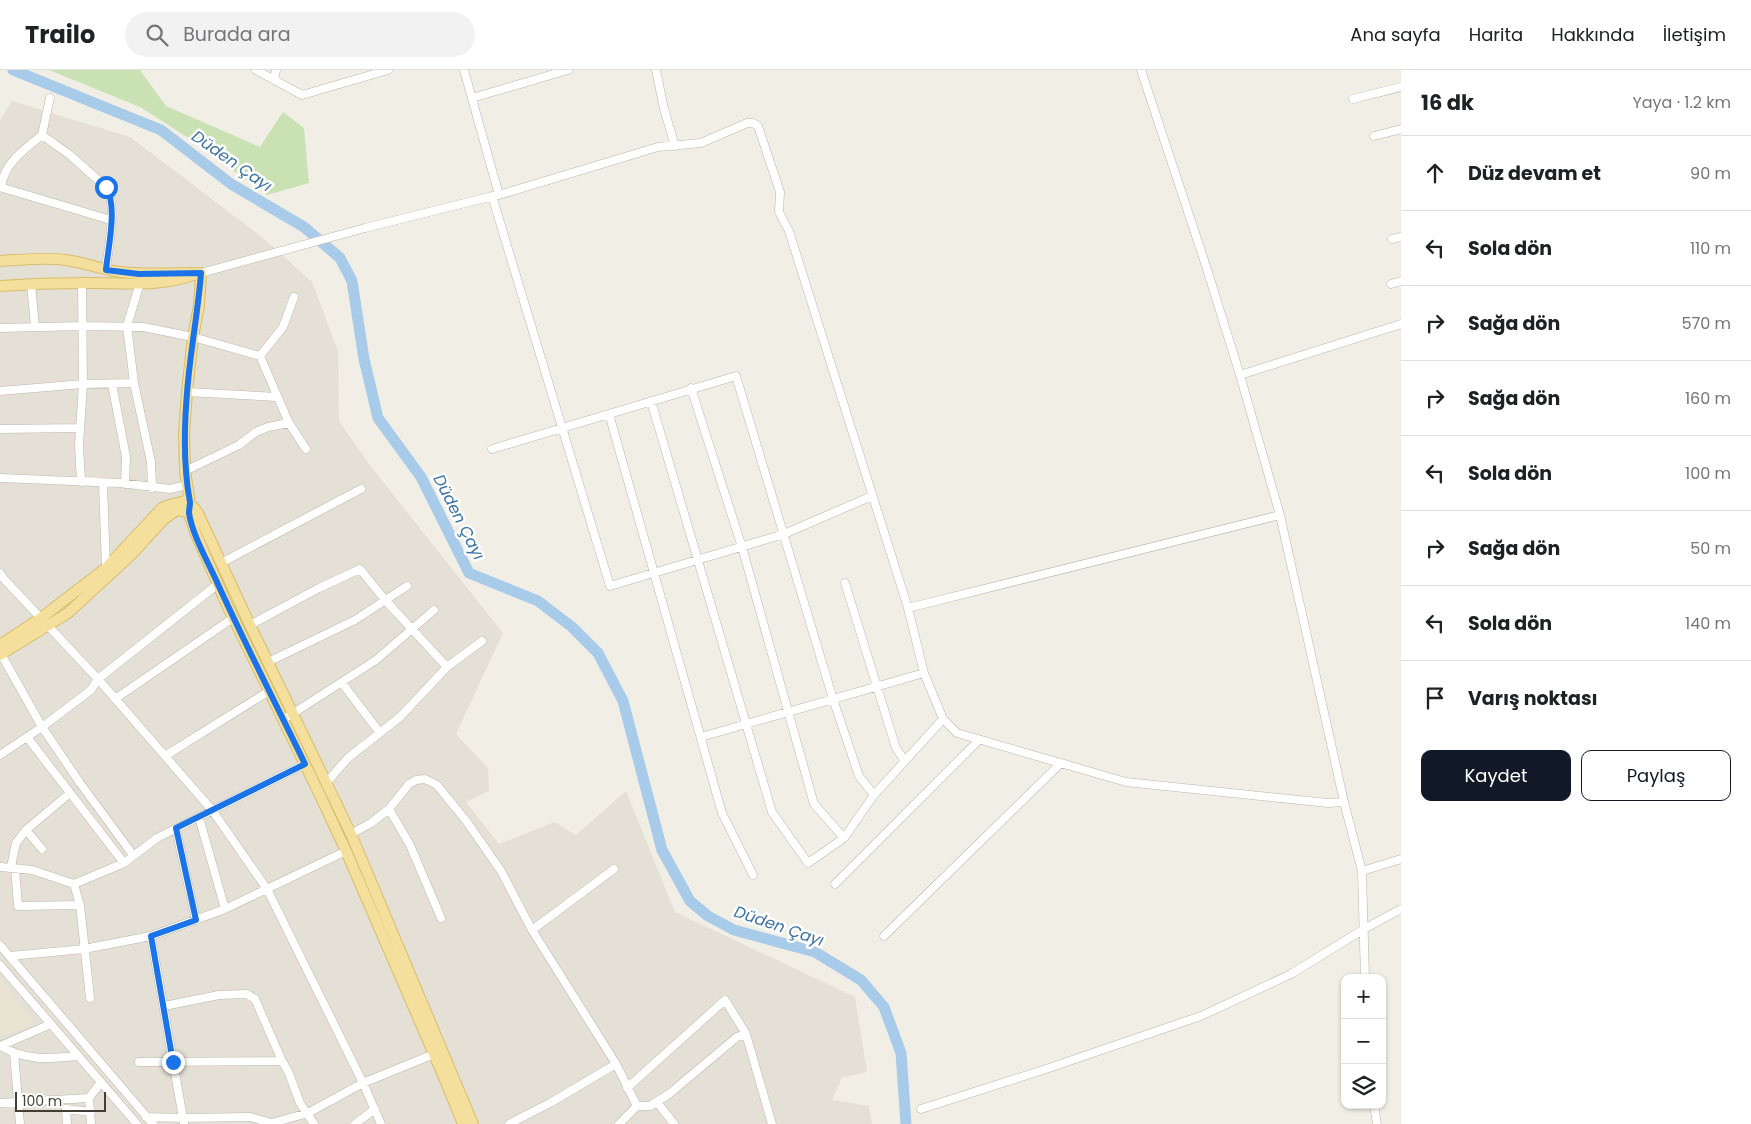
<!DOCTYPE html>
<html lang="tr">
<meta charset="utf-8">
<style>
body{margin:0;font-family:Poppins,sans-serif;background:#f2f2f2;color:#202124}
.controls{position:absolute;right:15px;bottom:15px;display:grid;overflow:hidden;border-radius:10px;box-shadow:0 1px 4px #0004}
.controls button{width:45px;height:45px;display:grid;place-items:center;padding:0;border:0;border-bottom:1px solid #e0e0e0;background:#fff;color:#202124;font:25px sans-serif}
.scale{position:absolute;left:15px;bottom:12px;width:91px;box-sizing:border-box;padding-left:5px;border:2px solid #433f36;border-top:0;font-size:14px;line-height:18px;white-space:nowrap;color:#433f36;-webkit-text-stroke:4px #fff;paint-order:stroke}
.stop{position:absolute;width:15px;height:15px;margin:-11px;border:4px solid #1a73e8;border-radius:50%;background:#fff}
.stop.end{background:#1a73e8;border-color:#fff;box-shadow:0 1px 5px #0008}
.list{margin:0;padding:0;list-style:none}
h2{display:flex;justify-content:space-between;align-items:center;height:65px;margin:0;padding:0 20px;font-size:21px}
h2 small{font-size:16px;font-weight:400;color:#757577}
.list li{display:grid;grid-template-columns:32px 1fr auto;gap:15px;align-items:center;box-sizing:border-box;height:75px;padding:0 20px;border-top:1px solid #e0e0e0}
.list b{display:block;font-size:19px;white-space:nowrap}
.list em{font-size:16px;font-style:normal;color:#757577}
.actions{display:flex;gap:10px;padding:15px 20px}
.actions a{flex:1;padding:11px 0;border:1px solid #111827;border-radius:10px;text-align:center;font-size:18px;color:#111827}
.actions .main{background:#111827;color:#fff}
.icon{flex:none;width:28px;height:28px;fill:none;stroke:currentColor;stroke-width:2;stroke-linecap:round;stroke-linejoin:round}
.map{position:relative;flex:none;width:1401px;height:1054px;overflow:hidden}
header{display:flex;align-items:center;gap:30px;box-sizing:border-box;height:70px;padding:0 25px;background:#fff;border-bottom:1px solid #e0e0e0}
header strong{font-size:24px}
nav{display:flex;gap:28px;margin-inline-start:auto;font-size:18px}
.search{width:350px;height:45px;background:#f2f2f2;display:flex;align-items:center;gap:12px;box-sizing:border-box;padding:0 18px;border-radius:28px;color:#757577;font-size:19px}
main{display:flex}
aside{flex:1;background:#fff}
.map>svg:first-child{display:block}
.residential{fill:#e5e0d5}
.education{fill:#e9e4d1}
.green{fill:#cae2b3}
.lines{fill:none;stroke-linecap:round;stroke-linejoin:round}
.river{stroke:#a8cbe9;stroke-width:11}
.minor-casing{stroke:#bcb6aa;stroke-width:9}
.major-casing{stroke:#d7bd6e;stroke-width:12}
.minor{stroke:#fff;stroke-width:8}
.major{stroke:#f4df9c;stroke-width:10}
.route{stroke:#1a73e8;stroke-width:6}
.labels{text-anchor:middle;dominant-baseline:central;stroke-width:5;stroke-linejoin:round;paint-order:stroke}
.water-label{font-size:16px;font-style:italic;fill:#3a72a4;stroke:#fff}
</style>
<header>
<strong>Trailo</strong>
<div class="search"><svg class="icon" aria-label="search" viewBox="0 0 24 24"><circle cx="10" cy="10" r="6"/><path d="M15 15l6 6"/></svg>Burada ara</div>
<nav><a>Ana sayfa</a><a>Harita</a><a>Hakkında</a><a>İletişim</a></nav>
</header>
<main>
<div class="map">
<svg width="1401" height="1054" viewBox="0 0 1401 1054">
<rect width="100%" height="100%" fill="#f1eee6"/>
<!-- residential -->
<path class="residential" d="M12,31L130,67L262,167L312,212L338,281L339,351L372,398L503,563L456,664L488,698L489,721L466,732L499,774L554,752L576,765L626,721L675,842L855,927L867,1002L842,1008L832,1030L869,1036L872,1054H0V50Z"/>
<!-- education -->
<path class="education" d="M0,908L34,954L0,967Z"/>
<!-- green -->
<path class="green" d="M49,0H140L166,36L260,77L283,42L304,58L309,113L267,125L193,71L140,37Z"/>
<g class="lines">
<!-- river -->
<path class="river" d="M13,0L161,60L231,114L304,157L340,188L352,211L364,289L378,348L421,407L469,503L538,531L572,557L598,583L623,631L662,780L690,831L708,846L734,860L815,882L861,910L884,937L901,983L906,1054"/>
<defs>
<path id="minor" d="M256,0L302,25L388,0
M464,0L499,125L658,77L701,73L747,53H753L758,56L780,122L779,142L789,161L908,538L924,603L943,649L957,663L1126,712L1328,733L1344,732
M656,0L664,39L675,76
M1141,0L1207,199L1240,305L1280,445L1344,732L1362,801L1365,908
M274,10L276,0
M472,28L568,0
M1353,29L1401,17
M42,65L50,28
M1374,66L1401,59
M0,117L111,150
M1,117C4,94 24,79 42,65L70,85L106,117C118,135 108,178 106,200
M492,126L610,516L784,464L872,426
M1392,169L1401,167
M201,203L365,158L497,125
M140,213L127,256L134,313L151,392L152,418
M31,214L35,257
M1391,214L1401,211
M0,258L83,256L143,257L193,267L260,286L283,257L294,227
M260,286L289,353L306,379
M1240,305L1401,254
M112,314L126,387L125,414
M691,318L742,477L814,734L844,768
M0,321L83,314L134,313
M187,322L277,327
M651,331L772,742L808,793L844,768L874,725L943,649
M609,344L722,743L753,805
M0,359L79,358
M492,379L736,306L833,629L859,706L874,725
M185,401L239,375L256,362L268,357L289,353
M0,408L120,413L170,419L187,415
M81,412L79,375L83,314L82,213
M103,413L106,498
M221,493L361,419
M0,503L4,509L98,609L212,740L267,819L363,1013L381,1054
M845,513L896,678L905,691
M908,538L1280,445
M250,555L319,518L360,499L386,531L447,597
M1,584L42,657L80,713L133,785
M268,592L355,550L407,516
M342,613L380,663
M115,629L233,548
M289,646L376,590L434,540
M27,667L124,793
M701,667L924,603
M0,685L42,657L91,620L98,609L218,514
M165,686L269,621
M326,713L348,688L400,647L447,597L482,571
M389,739L410,775L441,848
M199,747L225,839
M176,759L196,850
M26,760L42,779
M351,764L371,753L389,739L409,714L416,710L425,709L437,715L467,752L501,801L532,860L616,994L637,1036L619,1054
M0,797L32,800L74,814L124,793L157,768L305,694
M11,797L16,773L26,760L70,723
M15,798L18,836L80,835
M1362,801L1401,789
M74,814L80,835L90,928
M835,814L979,670
M532,860L614,799
M884,866L1061,693
M0,875L153,1054
M10,886L84,879L151,866
M0,895L137,1054
M164,936L219,925L247,924L255,929L282,991L288,1001L300,1033L314,1054
M0,976C27,991 47,989 77,986
M0,976L51,954
M14,983L20,1054
M139,992L282,991
M627,1018L725,930L746,964L772,1054
M89,1028L91,1054
M657,1032L674,1054
M0,1033L89,1028L101,1012
M1374,1035L1377,1054
M637,1036H650L669,1024L737,967L746,964
M921,1039L1046,999L1201,946L1291,904L1364,859L1401,839
M146,1047L183,1048L250,1047L271,1053
M67,1054L66,1039L91,1042
M184,1054L151,866L225,839L346,781
M268,1054L308,1043L363,1013L434,984
M355,1054L375,1039
M509,1054L550,1033L616,994"/>
<path id="major" d="M0,191C21,190 44,187 65,190C84,192 102,200 121,202C147,205 175,203 201,203
M201,203L199,236L193,267L187,322L184,364L185,401L190,434L189,443L195,462L226,533L318,721L346,781L443,1005L463,1054
M0,216C27,214 54,213 81,213C118,212 158,218 193,205
M190,434L197,441L250,555L351,764L473,1054
M0,575L41,548L106,498L162,438L173,434L189,430
M0,585L68,543L133,483L164,449L177,440L189,443"/>
</defs>
<!-- minor casing -->
<use href="#minor" class="minor-casing"/>
<!-- major casing -->
<use href="#major" class="major-casing"/>
<!-- minor -->
<use href="#minor" class="minor"/>
<!-- major -->
<use href="#major" class="major"/>
</g>
<g class="lines">
<!-- route -->
<path class="route" d="M106,117C118,137 108,177 106,200L139,204L201,203C198,243 190,282 187,323C184,359 183,396 190,432C190,436 189,439 189,443C192,464 207,490 216,510C244,572 275,632 305,694L176,758L196,850L151,866L173,992"/>
</g>
<g class="labels">
<!-- water labels -->
<g class="water-label">
<text transform="translate(232 91) rotate(35)">Düden Çayı</text>
<text transform="translate(459 447) rotate(63)">Düden Çayı</text>
<text transform="translate(779 856) rotate(19)">Düden Çayı</text>
</g>
</g>
</svg>
<div class="controls">
<button>+</button>
<button>−</button>
<button><svg class="icon" aria-label="layers" viewBox="0 0 24 24"><path d="M12 4l9 5-9 5-9-5zM3 14l9 5 9-5"/></svg></button>
</div>
<div class="scale">100 m</div>
<div class="stop" style="left:106px;top:117px"></div>
<div class="stop end" style="left:173px;top:992px"></div>
</div>
<aside>
<h2>16 dk<small>Yaya · 1.2 km</small></h2>
<ul class="list">
<li><svg class="icon" aria-label="ahead" viewBox="0 0 24 24"><path d="M12 20V5M6 11l6-6 6 6"/></svg><div><b>Düz devam et</b></div><em>90 m</em></li>
<li><svg class="icon" aria-label="left" viewBox="0 0 24 24"><path d="M17 20v-9H6M10 6l-5 5 5 5"/></svg><div><b>Sola dön</b></div><em>110 m</em></li>
<li><svg class="icon" aria-label="right" viewBox="0 0 24 24"><path d="M7 20v-9h11M14 6l5 5-5 5"/></svg><div><b>Sağa dön</b></div><em>570 m</em></li>
<li><svg class="icon" aria-label="right" viewBox="0 0 24 24"><path d="M7 20v-9h11M14 6l5 5-5 5"/></svg><div><b>Sağa dön</b></div><em>160 m</em></li>
<li><svg class="icon" aria-label="left" viewBox="0 0 24 24"><path d="M17 20v-9H6M10 6l-5 5 5 5"/></svg><div><b>Sola dön</b></div><em>100 m</em></li>
<li><svg class="icon" aria-label="right" viewBox="0 0 24 24"><path d="M7 20v-9h11M14 6l5 5-5 5"/></svg><div><b>Sağa dön</b></div><em>50 m</em></li>
<li><svg class="icon" aria-label="left" viewBox="0 0 24 24"><path d="M17 20v-9H6M10 6l-5 5 5 5"/></svg><div><b>Sola dön</b></div><em>140 m</em></li>
<li><svg class="icon" aria-label="arrive" viewBox="0 0 24 24"><path d="M6 21V4h12l-3 4 3 4H6"/></svg><div><b>Varış noktası</b></div></li>
</ul>
<div class="actions"><a class="main">Kaydet</a><a>Paylaş</a></div>
</aside>
</main>
